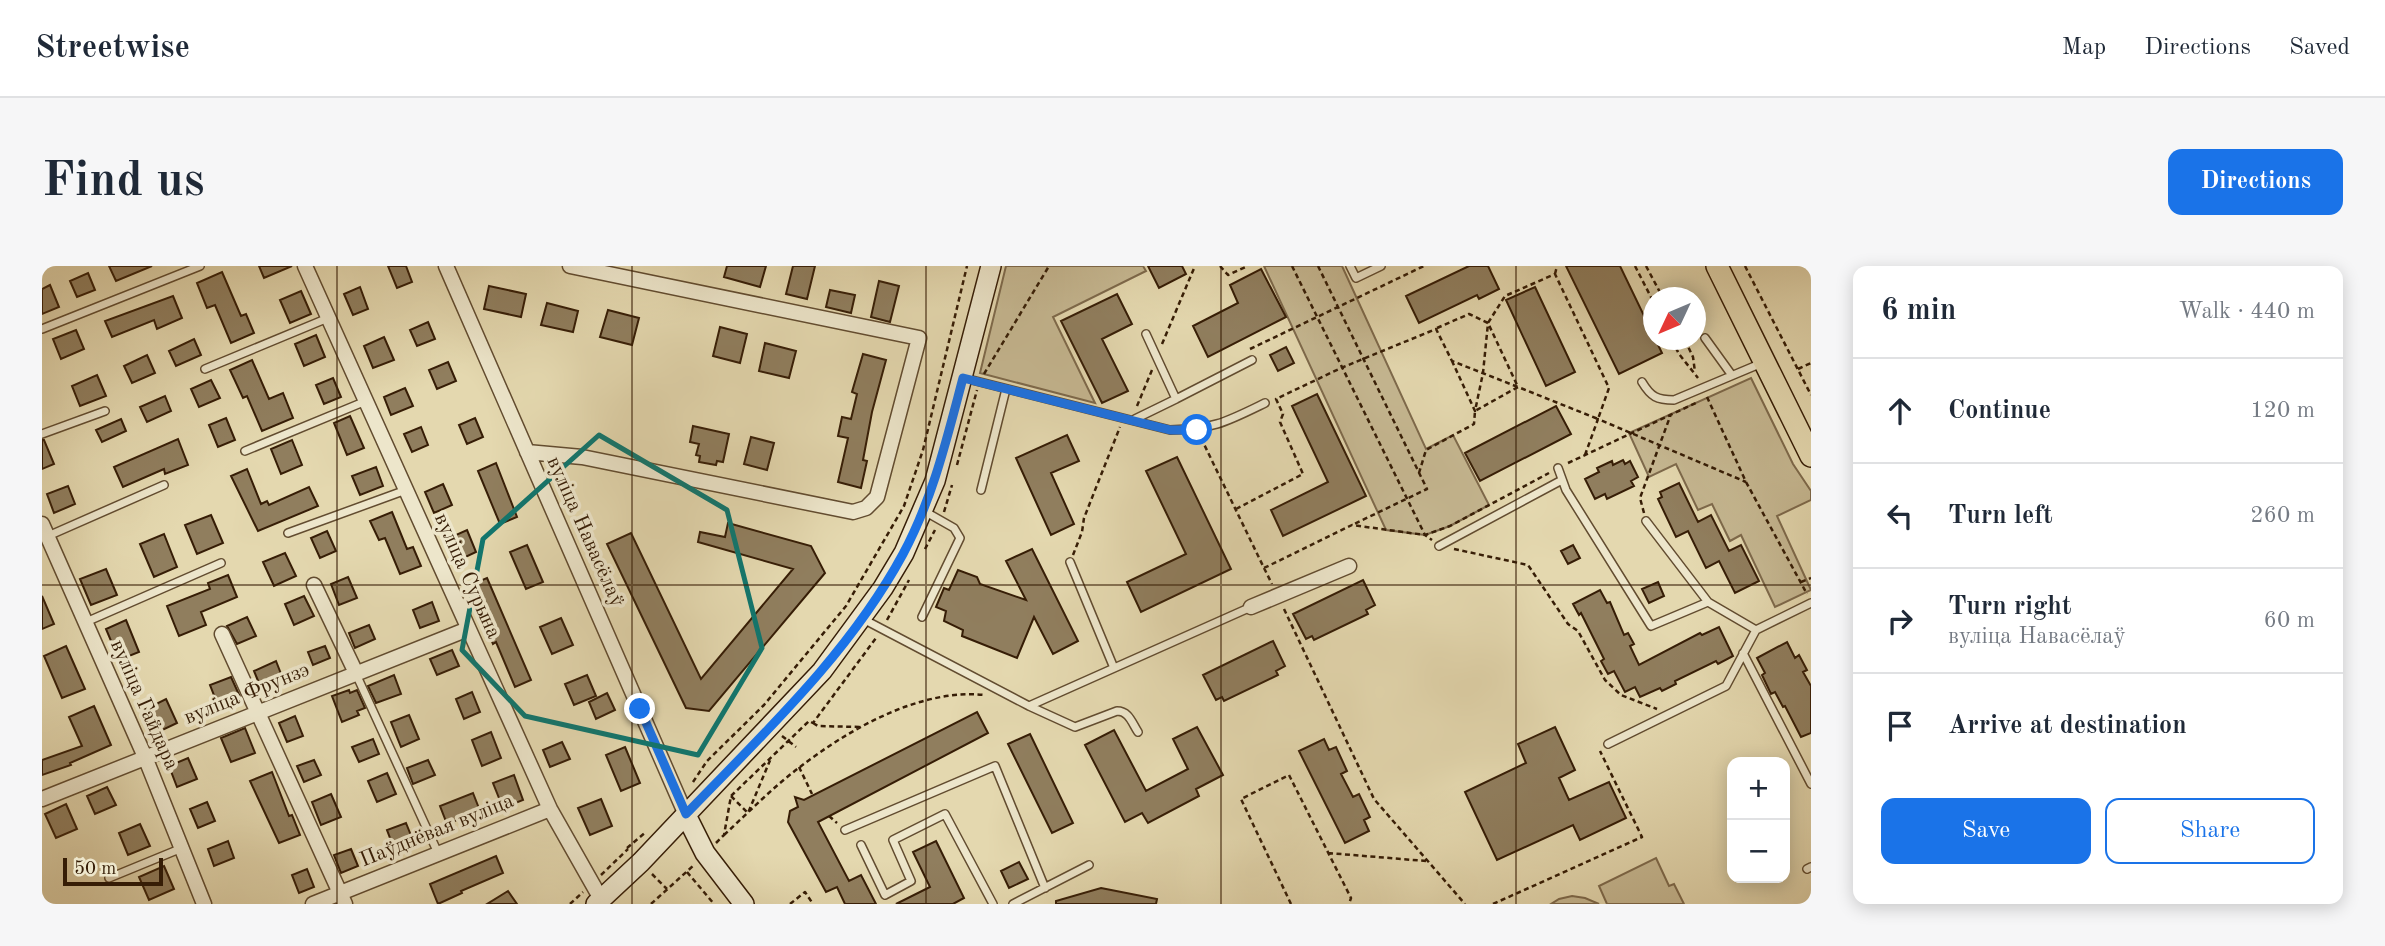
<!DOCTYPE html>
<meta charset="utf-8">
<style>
body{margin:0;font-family:"Old Standard TT",serif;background:#f6f6f7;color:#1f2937}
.controls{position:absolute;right:21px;bottom:21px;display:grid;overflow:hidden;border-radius:14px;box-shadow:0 4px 18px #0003}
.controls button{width:63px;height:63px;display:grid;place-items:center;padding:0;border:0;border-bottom:2px solid #e0e1e3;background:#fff;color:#1f2937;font:35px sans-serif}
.compass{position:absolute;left:1601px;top:21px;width:63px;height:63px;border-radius:50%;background:#fff;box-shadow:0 4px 18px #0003;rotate:226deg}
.scale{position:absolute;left:21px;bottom:18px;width:100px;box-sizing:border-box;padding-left:7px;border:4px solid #361d06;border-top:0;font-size:19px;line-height:24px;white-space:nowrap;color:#361d06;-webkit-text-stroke:5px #ede6cb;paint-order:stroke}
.stop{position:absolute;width:21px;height:21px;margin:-16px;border:5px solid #1a73e8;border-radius:50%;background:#fff}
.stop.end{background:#1a73e8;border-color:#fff;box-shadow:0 2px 7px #0008}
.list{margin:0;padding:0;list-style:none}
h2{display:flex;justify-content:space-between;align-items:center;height:91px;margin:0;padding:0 28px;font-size:30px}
h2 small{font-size:23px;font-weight:400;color:#747a83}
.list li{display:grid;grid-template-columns:46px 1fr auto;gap:21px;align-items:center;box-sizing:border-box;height:105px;padding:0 28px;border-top:2px solid #e0e1e3}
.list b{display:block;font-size:26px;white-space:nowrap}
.list p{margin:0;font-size:23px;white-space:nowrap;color:#747a83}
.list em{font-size:23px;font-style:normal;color:#747a83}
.actions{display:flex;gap:14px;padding:21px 28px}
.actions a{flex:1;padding:16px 0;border:2px solid #1a73e8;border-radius:14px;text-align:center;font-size:24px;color:#1a73e8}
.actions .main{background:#1a73e8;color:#fff}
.icon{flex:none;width:38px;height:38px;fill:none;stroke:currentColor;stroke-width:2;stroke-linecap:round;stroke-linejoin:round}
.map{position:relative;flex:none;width:1769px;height:638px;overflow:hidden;border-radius:14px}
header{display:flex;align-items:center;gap:42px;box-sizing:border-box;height:98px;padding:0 35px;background:#fff;border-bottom:2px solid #e0e1e3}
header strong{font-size:33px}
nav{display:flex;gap:38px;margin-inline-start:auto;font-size:24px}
.intro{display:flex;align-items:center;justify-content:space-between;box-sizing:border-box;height:168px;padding:0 42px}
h1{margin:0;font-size:49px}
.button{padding:18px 32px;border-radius:14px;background:#1a73e8;color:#fff;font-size:24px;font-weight:700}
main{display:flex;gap:42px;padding:0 42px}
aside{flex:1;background:#fff;border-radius:14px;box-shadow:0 4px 18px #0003}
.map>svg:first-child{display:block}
.green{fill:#c6b892;stroke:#7e6a4c;stroke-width:2}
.building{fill:#907e5e;stroke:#361d06;stroke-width:2}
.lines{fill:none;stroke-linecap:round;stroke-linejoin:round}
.lane-casing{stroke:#624c30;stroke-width:10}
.street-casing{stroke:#624c30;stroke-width:17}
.secondary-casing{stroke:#361d06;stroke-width:22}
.primary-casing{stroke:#361d06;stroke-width:24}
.path{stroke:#361d06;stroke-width:2.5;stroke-dasharray:5 3.5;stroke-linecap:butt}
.lane{stroke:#ede6cb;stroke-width:7}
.street{stroke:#ede6cb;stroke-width:14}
.secondary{stroke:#ede6cb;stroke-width:19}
.primary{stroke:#e4d8af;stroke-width:21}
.route{stroke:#1a73e8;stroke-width:9}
.marked{fill:none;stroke:#0f766e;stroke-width:5;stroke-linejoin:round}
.grid{fill:none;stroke:#361d06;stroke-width:2;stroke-opacity:0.55}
.labels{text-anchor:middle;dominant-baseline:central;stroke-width:7;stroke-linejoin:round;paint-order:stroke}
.street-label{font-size:21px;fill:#361d06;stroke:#ede6cb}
</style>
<header>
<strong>Streetwise</strong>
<nav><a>Map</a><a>Directions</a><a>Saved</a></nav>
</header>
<div class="intro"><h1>Find us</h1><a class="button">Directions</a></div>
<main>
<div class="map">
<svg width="1769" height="638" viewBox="0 0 1769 638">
<rect width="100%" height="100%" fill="#e4d8af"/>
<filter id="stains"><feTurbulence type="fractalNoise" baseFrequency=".00286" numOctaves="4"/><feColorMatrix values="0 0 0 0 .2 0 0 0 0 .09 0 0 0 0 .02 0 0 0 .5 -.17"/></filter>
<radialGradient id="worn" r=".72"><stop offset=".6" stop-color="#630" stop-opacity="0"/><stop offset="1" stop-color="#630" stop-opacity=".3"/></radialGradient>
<!-- green -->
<path class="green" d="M964,0H1101L1104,5L1011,51L1053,137L938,107Z
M1222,0H1300L1384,183L1411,169L1447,239L1408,260L1383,269L1344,264Z
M1709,112L1751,198L1769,225V234L1735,250L1769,324L1733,341L1699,269L1688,275L1670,238L1656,244L1634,198L1607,211L1587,167Z
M1614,592L1627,620L1632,618L1642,638H1565L1557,620Z
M1530,630L1543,632L1557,638H1509L1517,633Z"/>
<!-- building -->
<path class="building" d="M67,0H110L74,15Z
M217,0H250L222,12Z
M346,0H364L370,16L355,22Z
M685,0H724L718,21L682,11Z
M751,0H773L765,33L744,28Z
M1106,0H1140L1144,8L1117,22Z
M1427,0H1446L1457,23L1437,33L1435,29L1377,57L1364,30Z
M1524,0H1578L1620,87L1577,108Z
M1219,3L1244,51L1166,91L1151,60L1196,37L1188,19Z
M180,6L199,50L204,48L212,67L189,77L173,39L165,42L155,17Z
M46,7L53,24L35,31L28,15Z
M837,15L857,20L848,56L829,51Z
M8,19L17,41L0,48V23Z
M447,20L484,28L479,51L442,43Z
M318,21L326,43L311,49L302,28Z
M1493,21L1533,106L1504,120L1464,34Z
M788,24L813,29L809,47L784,41Z
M259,25L269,48L248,57L238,34Z
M1075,28L1090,58L1060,73L1086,125L1060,137L1019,55Z
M131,30L140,52L115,63L112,54L70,71L63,55Z
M505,37L536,45L531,66L499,59Z
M566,44L597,52L590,79L558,71Z
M386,56L393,73L375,80L368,64Z
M678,61L705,68L698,97L671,90Z
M34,64L42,83L19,93L11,73Z
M274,69L283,91L262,100L253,78Z
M342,71L352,94L331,102L322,80Z
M152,73L159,89L134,100L127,85Z
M723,77L754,85L747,112L717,105Z
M1244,81L1252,97L1236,105L1228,89Z
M821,88L844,94L830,146L821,194L825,195L819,222L796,216L806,172L796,170L800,151L809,153L815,128L810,126Z
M105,89L113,107L90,117L82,100Z
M210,94L227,133L241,127L251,152L220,165L205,130L201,132L188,104Z
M406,96L414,115L395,123L387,104Z
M55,109L64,130L38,140L30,120Z
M291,112L299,131L282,138L274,119Z
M169,114L178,132L157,141L149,123Z
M363,122L371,140L349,149L342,131Z
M1275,128L1324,230L1241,270L1229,244L1286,216L1250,140Z
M123,130L129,145L105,156L98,141Z
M1514,140L1529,168L1438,215L1423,187Z
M308,150L322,182L305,189L292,157Z
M184,152L193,174L176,181L167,159Z
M433,152L441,171L425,178L417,159Z
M79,153L84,165L60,176L54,164Z
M651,160L687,168L681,196L675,195L674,199L657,196L658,190L654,189L657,178L648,176Z
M379,161L386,179L370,186L362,168Z
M1025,169L1037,195L1009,207L1032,258L1009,269L974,192Z
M709,171L732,177L725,204L702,198Z
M136,173L146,199L123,208L122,203L81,221L72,201Z
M0,174H2L12,198L0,203Z
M250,174L260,199L239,208L229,183Z
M1135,191L1189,303L1099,346L1085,316L1144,288L1104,205Z
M1581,194L1583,198L1588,195L1596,211L1589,215L1592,220L1565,233L1563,228L1553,233L1543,213L1557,206L1555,202L1570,195L1571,199Z
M454,197L475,251L458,258L436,205Z
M334,201L341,220L318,229L310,210Z
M205,203L219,238L225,235L227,239L267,221L276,240L216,265L189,210Z
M1637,217L1656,256L1669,249L1687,285L1699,279L1717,315L1693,327L1677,295L1664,302L1646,265L1634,271L1616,233L1620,231L1618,226Z
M401,218L410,239L392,247L383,226Z
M26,220L33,238L12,247L5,228Z
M350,246L365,283L371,281L379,300L358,308L343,272L337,274L328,255Z
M169,249L181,277L155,288L143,259Z
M686,257L769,280L783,307L667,445L644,442L565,278L589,267L659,413L751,303L656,276L658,266L683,271Z
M425,264L434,286L415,295L405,273Z
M285,265L294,285L278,292L269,272Z
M122,268L135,301L112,311L98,278Z
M485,279L501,316L484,323L468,286Z
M1531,279L1538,292L1526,298L1519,285Z
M990,283L1036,375L1011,388L992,351L975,392L920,370L921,364L902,355L904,345L894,341L902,322L907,324L916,304L935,311L938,318L984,334L964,295Z
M243,287L254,310L232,320L221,296Z
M64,303L75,329L49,339L38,313Z
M186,309L195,331L159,346L164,359L137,370L125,340L168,323L166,317Z
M306,311L315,332L297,339L289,318Z
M445,312L489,414L473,421L454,376L451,378L428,319Z
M1321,314L1333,339L1324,344L1326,348L1272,374L1270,370L1264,373L1251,348Z
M1616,316L1622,330L1607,337L1600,323Z
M1558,324L1565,337L1568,336L1582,369L1586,367L1592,378L1588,380L1597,399L1658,367L1660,369L1677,361L1691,390L1676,398L1674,395L1633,415L1634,418L1620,425L1618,422L1598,431L1593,421L1583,426L1572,405L1566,408L1559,395L1562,393L1539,347L1537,349L1531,338Z
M0,330L12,358L0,363Z
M262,330L272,350L252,359L243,338Z
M390,336L397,355L378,362L371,344Z
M205,351L214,370L195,378L185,360Z
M519,352L531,379L510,388L498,361Z
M84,354L97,386L77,394L64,363Z
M327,359L333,373L313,382L307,367Z
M1231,375L1243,400L1234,405L1236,409L1182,435L1180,431L1174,434L1161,409Z
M1745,376L1753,392L1757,389L1765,404L1761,406L1769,420V467L1759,471L1743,440L1741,441L1733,426L1729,428L1720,409L1723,407L1715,392Z
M24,380L43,423L20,432L2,390Z
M283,380L288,392L271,399L266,386Z
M410,384L417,400L395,409L388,393Z
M234,395L241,413L219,422L212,405Z
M352,409L359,428L334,437L326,420Z
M545,409L554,430L532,439L523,418Z
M189,411L199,433L177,442L168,419Z
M307,424L308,427L315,424L323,442L315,445L317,449L300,456L290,430Z
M430,426L438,446L422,453L414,433Z
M565,427L573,444L554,453L547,436Z
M124,433L135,457L112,468L102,444Z
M52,440L69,479L28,497L29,499L0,509V494L40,480L27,451Z
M935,446L946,467L776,556L807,615L819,609L834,638H803L795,621L784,626L746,556L748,545L756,541L753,531L762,534Z
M367,449L377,473L359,481L349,456Z
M253,450L261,470L245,476L237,457Z
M1155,461L1181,509L1154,523L1157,530L1106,557L1100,547L1083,556L1043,479L1072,464L1104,525L1146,503L1131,473Z
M1513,461L1533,504L1517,512L1527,534L1567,516L1584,552L1538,574L1531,559L1455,594L1423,526L1484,497L1476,478Z
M203,462L213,487L189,496L179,472Z
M449,466L459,492L440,500L430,474Z
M988,468L1031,557L1010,567L966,478Z
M331,473L337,488L317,496L310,481Z
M1282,473L1287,484L1294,481L1305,505L1299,508L1311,531L1317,528L1328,551L1322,554L1327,565L1303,577L1257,485Z
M520,476L528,493L508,501L501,484Z
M583,481L598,517L579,525L564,489Z
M146,492L155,513L135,521L127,500Z
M272,494L279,509L262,516L255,500Z
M386,494L393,509L371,518L365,502Z
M230,506L247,550L250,549L258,569L237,577L208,515Z
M345,507L354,528L335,536L326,515Z
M472,509L481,534L461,542L451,517Z
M65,521L74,539L53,548L45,530Z
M431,527L438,545L405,558L398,540Z
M289,528L299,551L279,559L270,536Z
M559,533L570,560L548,569L536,542Z
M165,536L173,555L156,562L148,543Z
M24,538L35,563L14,572L3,548Z
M364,557L372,577L353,585L345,564Z
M98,558L108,580L86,589L77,567Z
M186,575L192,592L172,600L166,583Z
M894,575L922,632L911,638H854L888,621L871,586Z
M309,583L316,600L299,607L292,589Z
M454,590L461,607L419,625L420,627L396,638L388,618Z
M977,596L986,613L967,622L959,605Z
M122,600L132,623L107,634L97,611Z
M265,603L272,621L257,627L250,609Z
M1059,622L1115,633L1114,638H1014V635Z
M466,625L475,638H445Z"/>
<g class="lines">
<defs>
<path id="lane" d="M1308,0L1314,12L1339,0
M0,63L158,0
M1663,72L1689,108
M163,103L286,52
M922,112L1128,164C1172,163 1184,156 1223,137
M1600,116C1609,131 1615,134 1632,134L1720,97
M1134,133L1210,94
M1093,153L1134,133L1104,68
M0,168L63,145
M203,185L324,135
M1516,202L1524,224L1609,360L1666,336
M939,224L964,123
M1604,255L1666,336L1714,364
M246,267L364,224
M6,270L122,219
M1397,280L1520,214
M1028,296L1072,402
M880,351L918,272L912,262L882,245
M821,353L987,440L1209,341
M44,356L179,297
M1701,387L1769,518
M314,408L396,587
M987,440L1033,461L1075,445C1087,445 1090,457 1096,466
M1566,478L1684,420L1714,364L1769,337
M803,564L953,500L1003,622
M819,579L843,629L869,615L851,574L903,548L951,638
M1765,603L1769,601
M67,612L140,582
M971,638L1047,599"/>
<path id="street" d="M263,0L508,543L559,633
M404,0L644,549
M485,186L540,191L811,246L824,242L835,231L877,72L528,0
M0,258L103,491L162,638
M272,319L314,407
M1209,341L1307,300
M180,368L303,638
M0,533L426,363
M271,638L508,543"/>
<path id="secondary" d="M644,549L663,587L702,638
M554,638L599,596L780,405L841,322L862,287L893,215L949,0"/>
<path id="primary" d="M1675,0L1769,190"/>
</defs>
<!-- lane casing -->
<use href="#lane" class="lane-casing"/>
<!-- street casing -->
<use href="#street" class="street-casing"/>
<!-- secondary casing -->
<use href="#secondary" class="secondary-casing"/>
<!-- primary casing -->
<use href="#primary" class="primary-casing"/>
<!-- path -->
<path class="path" d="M1178,0L1186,9L1206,0
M1250,0L1383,269L1390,274
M1276,0L1385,223L1310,259
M1593,0L1612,37
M1604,0L1621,32
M1703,0L1769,129
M1513,8L1515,0
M1395,62L1427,48L1446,57L1441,107L1433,145L1410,95
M1630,74L1637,88L1656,112
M1643,74L1651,91L1653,106
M1120,78L1153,0
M1208,83L1382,0
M1756,103L1769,97
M942,108L1007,0
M1665,131L1704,216L1765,328
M1095,140L1110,104
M1159,172L1222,302L1310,259L1383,269L1408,260L1507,207
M1543,189L1556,153L1704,216
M1526,197L1656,136
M915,199L935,124
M1194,243L1261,208L1238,156L1241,148L1234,133L1299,102L1394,63L1410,95L1476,121L1446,57L1463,30L1513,8L1567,122L1556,153L1476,121L1433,145L1432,158L1384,184L1377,207
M902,246L910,219
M1602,247L1598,232L1629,148
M883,283L893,264
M1412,283L1486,299L1526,358L1536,365L1563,414L1579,429L1615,443
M1031,289L1040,266L1042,252L1078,161
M1222,302L1230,318
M1759,316L1769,312
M1242,343L1332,533L1423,638
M845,354L867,314
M771,457L776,460L818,461
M740,470L754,481
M757,501L770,528
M651,516L665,495L722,439L804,340L862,240L881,184L925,0
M689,530L706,547L729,492
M787,550L795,557
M682,569C707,546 731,521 758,501C807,463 879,422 943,429
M674,577L682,569L689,530L767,455L771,457L834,372
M585,582L604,566
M1286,587L1384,595
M645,606L672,638
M610,608L625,623
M559,609L586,583
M528,638L541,626
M609,638L652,599
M748,638L763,626L771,638
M1249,638L1199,533L1247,509L1309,632L1307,638
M1451,638L1600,571L1558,485"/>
<!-- lane -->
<use href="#lane" class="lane"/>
<!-- street -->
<use href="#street" class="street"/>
<!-- secondary -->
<use href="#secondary" class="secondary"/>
<!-- primary -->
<use href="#primary" class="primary"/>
</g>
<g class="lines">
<!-- route -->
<path class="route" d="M598,443L644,548C722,467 807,388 861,288C891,232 905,172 921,112L1128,164H1155"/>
</g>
<!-- marked area -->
<path class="marked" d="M557,169L685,244L720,382L656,489L483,450L420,384L441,273Z"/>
<!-- grid -->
<path class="grid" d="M295,0V638M590,0V638M884,0V638M1179,0V638M1474,0V638M0,319H1769"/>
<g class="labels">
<!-- street labels -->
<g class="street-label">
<text transform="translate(543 266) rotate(66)">вуліца Навасёлаў</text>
<text transform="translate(425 310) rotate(66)">вуліца Сурына</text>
<text transform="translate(205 428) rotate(-22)">вуліца Фрунзэ</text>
<text transform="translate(102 439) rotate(66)">вуліца Гайдара</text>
<text transform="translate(395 565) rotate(-22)">Паўднёвая вуліца</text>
</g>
</g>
<rect width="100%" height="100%" filter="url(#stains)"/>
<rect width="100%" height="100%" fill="url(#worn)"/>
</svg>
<div class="controls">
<button>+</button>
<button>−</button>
</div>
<svg class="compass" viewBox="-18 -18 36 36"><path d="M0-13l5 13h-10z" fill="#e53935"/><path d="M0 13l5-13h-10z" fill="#747a83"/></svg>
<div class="scale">50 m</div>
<div class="stop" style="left:1155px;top:164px"></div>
<div class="stop end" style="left:598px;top:443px"></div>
</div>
<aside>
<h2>6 min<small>Walk · 440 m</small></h2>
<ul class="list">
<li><svg class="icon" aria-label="ahead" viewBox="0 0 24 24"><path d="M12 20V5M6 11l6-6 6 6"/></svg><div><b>Continue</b></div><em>120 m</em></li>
<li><svg class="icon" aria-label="left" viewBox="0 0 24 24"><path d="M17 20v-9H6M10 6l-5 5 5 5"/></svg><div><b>Turn left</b></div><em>260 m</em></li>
<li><svg class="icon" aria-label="right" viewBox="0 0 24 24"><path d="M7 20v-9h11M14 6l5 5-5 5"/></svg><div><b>Turn right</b><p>вуліца Навасёлаў</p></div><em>60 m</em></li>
<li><svg class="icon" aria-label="arrive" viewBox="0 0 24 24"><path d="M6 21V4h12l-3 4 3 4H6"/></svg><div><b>Arrive at destination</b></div></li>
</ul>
<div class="actions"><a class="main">Save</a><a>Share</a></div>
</aside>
</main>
